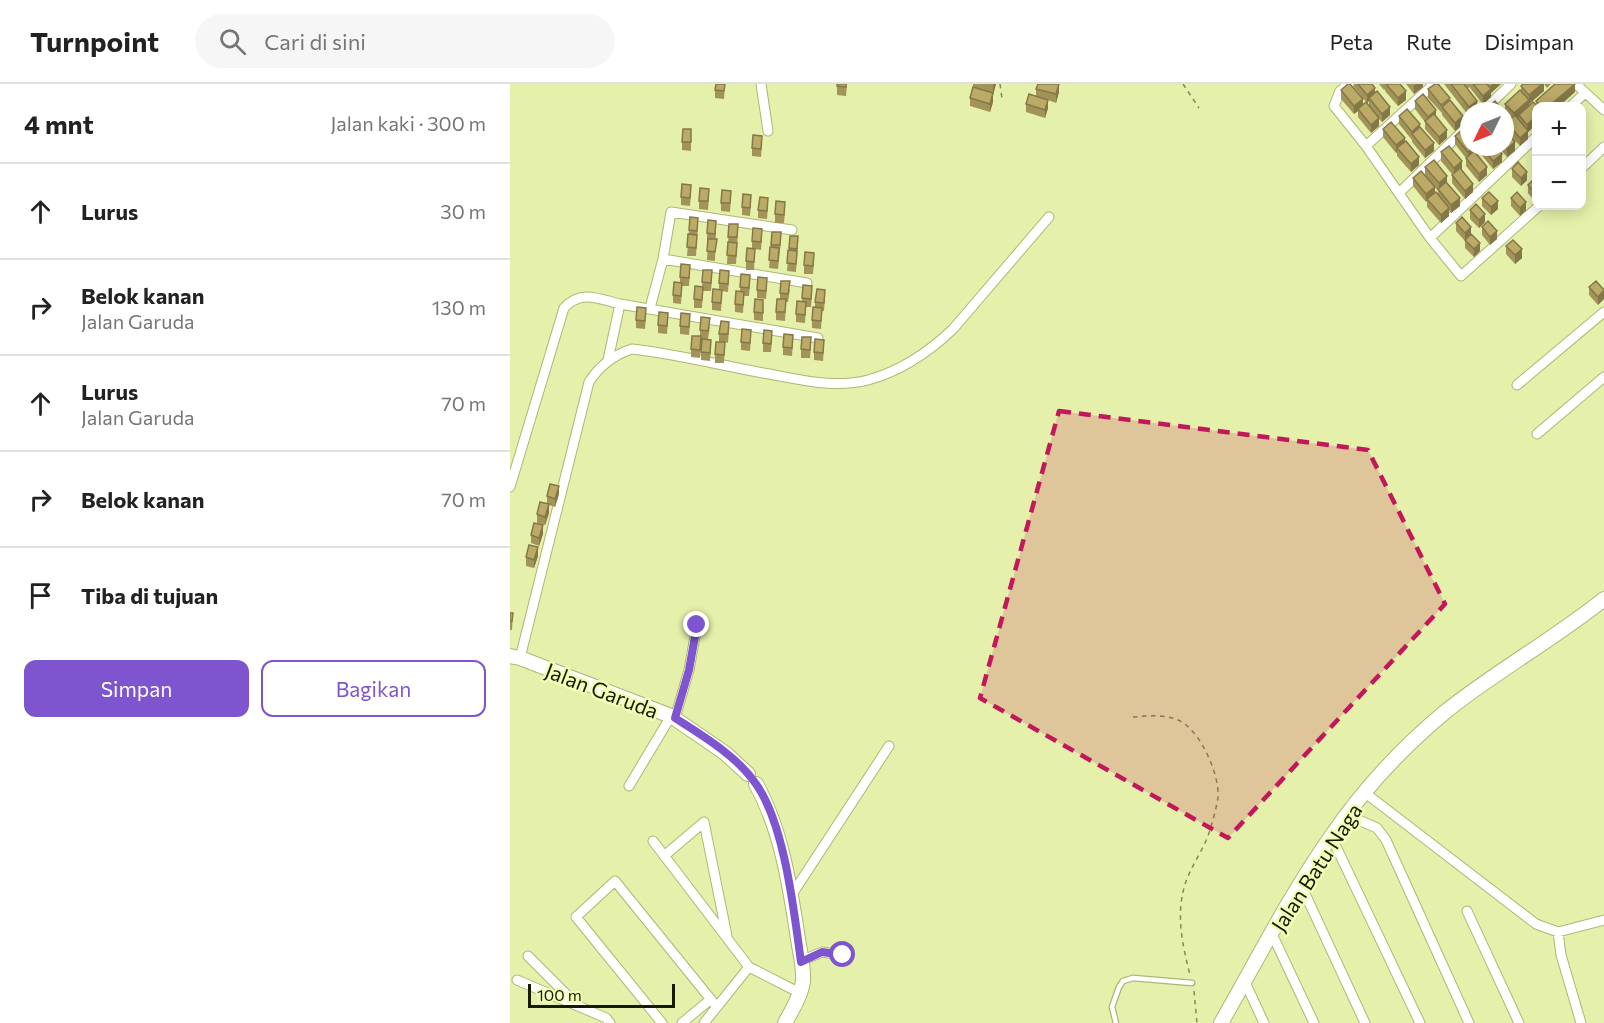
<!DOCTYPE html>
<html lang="id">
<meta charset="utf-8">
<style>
body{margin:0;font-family:Commissioner,sans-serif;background:#f6f6f6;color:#222}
.controls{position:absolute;right:18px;top:18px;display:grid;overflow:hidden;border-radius:12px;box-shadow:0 3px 15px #0003}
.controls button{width:54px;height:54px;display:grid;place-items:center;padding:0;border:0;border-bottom:2px solid #e0e0e0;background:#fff;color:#222;font:30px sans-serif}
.compass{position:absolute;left:950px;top:18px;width:54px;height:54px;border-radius:50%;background:#fff;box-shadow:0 3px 15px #0003;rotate:227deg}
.scale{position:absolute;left:18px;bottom:15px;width:147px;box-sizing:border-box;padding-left:6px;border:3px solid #171a01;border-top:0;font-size:16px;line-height:21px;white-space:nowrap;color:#171a01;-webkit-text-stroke:4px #f2feb7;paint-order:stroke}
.stop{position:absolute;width:18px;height:18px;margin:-14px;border:4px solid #7e55ce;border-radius:50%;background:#fff}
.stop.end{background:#7e55ce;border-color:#fff;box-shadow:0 2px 6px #0008}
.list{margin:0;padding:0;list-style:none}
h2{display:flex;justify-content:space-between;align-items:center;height:78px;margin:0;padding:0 24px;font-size:26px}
h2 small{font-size:20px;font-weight:400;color:#767676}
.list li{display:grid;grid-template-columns:39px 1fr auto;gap:18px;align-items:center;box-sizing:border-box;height:96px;padding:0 24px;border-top:2px solid #e0e0e0}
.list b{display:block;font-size:22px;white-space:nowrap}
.list p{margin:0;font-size:20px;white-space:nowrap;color:#767676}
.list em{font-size:20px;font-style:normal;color:#767676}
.actions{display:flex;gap:12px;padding:18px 24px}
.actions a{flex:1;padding:14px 0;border:2px solid #7e55ce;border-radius:12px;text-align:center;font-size:21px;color:#7e55ce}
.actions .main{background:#7e55ce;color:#fff}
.icon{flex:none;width:33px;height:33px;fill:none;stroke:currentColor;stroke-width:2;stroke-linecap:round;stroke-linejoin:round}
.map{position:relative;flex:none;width:1094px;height:939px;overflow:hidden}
header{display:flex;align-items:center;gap:36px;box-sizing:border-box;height:84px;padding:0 30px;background:#fff;border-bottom:2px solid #e0e0e0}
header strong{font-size:28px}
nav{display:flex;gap:33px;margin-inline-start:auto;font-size:21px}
.search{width:420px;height:54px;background:#f6f6f6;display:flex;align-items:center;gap:15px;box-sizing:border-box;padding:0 21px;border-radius:33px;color:#767676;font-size:22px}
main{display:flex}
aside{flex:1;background:#fff}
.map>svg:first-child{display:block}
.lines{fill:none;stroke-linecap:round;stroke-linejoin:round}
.lane-casing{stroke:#adb773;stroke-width:7}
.street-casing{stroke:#adb773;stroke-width:11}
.secondary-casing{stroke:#adb773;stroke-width:16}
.path{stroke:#838a59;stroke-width:1.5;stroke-dasharray:4.5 4.5;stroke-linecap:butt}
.lane{stroke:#fff;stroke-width:4.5}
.street{stroke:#fff;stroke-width:9}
.secondary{stroke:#fff;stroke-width:14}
.wall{fill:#a29359}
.shaded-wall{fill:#847848}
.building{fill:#bcab67;stroke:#847848;stroke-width:1.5}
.route{stroke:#7e55ce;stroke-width:8}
.marked{fill:#c2185b;fill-opacity:0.2;stroke:#c2185b;stroke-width:4.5;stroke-dasharray:12 8;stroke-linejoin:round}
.labels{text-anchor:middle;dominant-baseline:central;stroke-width:5;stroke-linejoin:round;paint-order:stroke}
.street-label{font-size:21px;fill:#171a01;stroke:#f2feb7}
</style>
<header>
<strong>Turnpoint</strong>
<div class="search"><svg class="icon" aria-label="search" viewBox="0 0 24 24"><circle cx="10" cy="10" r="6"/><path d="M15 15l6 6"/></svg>Cari di sini</div>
<nav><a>Peta</a><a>Rute</a><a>Disimpan</a></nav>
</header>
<main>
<aside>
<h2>4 mnt<small>Jalan kaki · 300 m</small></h2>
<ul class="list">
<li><svg class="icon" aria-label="ahead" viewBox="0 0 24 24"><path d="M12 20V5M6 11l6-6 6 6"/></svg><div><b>Lurus</b></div><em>30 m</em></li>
<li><svg class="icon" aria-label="right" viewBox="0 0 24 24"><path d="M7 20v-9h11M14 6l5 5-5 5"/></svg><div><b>Belok kanan</b><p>Jalan Garuda</p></div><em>130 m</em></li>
<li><svg class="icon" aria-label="ahead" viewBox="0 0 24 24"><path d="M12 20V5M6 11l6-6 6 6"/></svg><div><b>Lurus</b><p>Jalan Garuda</p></div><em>70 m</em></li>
<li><svg class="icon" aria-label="right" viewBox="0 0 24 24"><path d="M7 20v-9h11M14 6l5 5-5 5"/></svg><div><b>Belok kanan</b></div><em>70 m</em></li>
<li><svg class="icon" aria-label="arrive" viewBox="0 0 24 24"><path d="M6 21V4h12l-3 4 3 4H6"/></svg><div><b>Tiba di tujuan</b></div></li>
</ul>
<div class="actions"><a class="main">Simpan</a><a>Bagikan</a></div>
</aside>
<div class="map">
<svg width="1094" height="939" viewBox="0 0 1094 939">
<rect width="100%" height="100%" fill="#e5f0aa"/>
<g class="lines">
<defs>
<path id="lane" d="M606,939L602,923L609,903L613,897L623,894L682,899"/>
<path id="street" d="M251,0L258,47
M839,0L830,7L824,22L856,62L920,154L1026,53
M1066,0L1094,26
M1061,22L1075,9
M973,27L1001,0
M856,62L924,0
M1072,84L1094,63
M889,109L959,41
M920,154L951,192L1029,122
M153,175L161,128L282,146
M140,224L153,175L297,199
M98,276L110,220L308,254
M1007,301L1094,228
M1027,350L1094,293
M0,403L54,224C71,205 89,215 110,220
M10,574L79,298C90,281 103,271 122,265C166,270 210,281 253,289C288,295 323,305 358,296C391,287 419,268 443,245L539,133
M165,634L179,586L187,541
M119,702L161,632
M854,708L1026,840L1048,848L1094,836
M837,731L867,744L876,756L959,939
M821,752L910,939
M143,757L239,883L290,909
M154,772L194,738L217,852
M791,801L855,939
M281,812L379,662
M957,827L1009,939
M1048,848L1051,871L1071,939
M762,850L804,939
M18,872L66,920
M291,877L312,868L333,871
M7,896L96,934L100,939
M735,898L754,939
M152,939L66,833L105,797L207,923
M172,939L201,915
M194,939L239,883"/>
<path id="secondary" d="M0,572L10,574L161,632L215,669L238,690
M246,700C272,747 280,803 288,855C290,869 294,883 293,897C291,912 282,926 275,939
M711,939C746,878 781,809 822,751C853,706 893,663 935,628C986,587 1043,556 1094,515"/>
</defs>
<!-- lane casing -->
<use href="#lane" class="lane-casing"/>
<!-- street casing -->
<use href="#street" class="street-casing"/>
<!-- secondary casing -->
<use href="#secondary" class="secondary-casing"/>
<!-- path -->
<path class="path" d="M490,0L492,15
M673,0L689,24
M623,633C638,632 654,630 668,636C690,645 710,691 708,714C706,725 703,736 700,746C694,766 679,784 674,804C666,833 673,863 680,891
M684,907L687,939"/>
<!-- lane -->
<use href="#lane" class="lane"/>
<!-- street -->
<use href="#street" class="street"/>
<!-- secondary -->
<use href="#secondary" class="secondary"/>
</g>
<!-- wall -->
<path class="wall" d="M215,0L214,15L205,14V6Z
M327,0H337L336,12L327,11Z
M463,0H486L483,11V18L480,28L460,22V14L463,4Z
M844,0H862L865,9L880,31L872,38L869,35V42L861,49L848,33V27L844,30L831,15V6L853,21H859V17L857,19L844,3Z
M869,0H890L896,16L888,22L875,7V5L874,6Z
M896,0H913V3L904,10Z
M934,0H991L981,9V13L973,20L960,4V3L958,4L967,25L965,27H959V32Z
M1013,0H1041L1037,4L1034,0V7L1019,20V19V22L1026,20V17L1065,8L1049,22H1026V41L1018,48V55L1010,62L996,46L995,29L998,36L1001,34L995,28V20L1011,7V2Z
M526,5L549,8L546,19L538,16V24L535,34L516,28V20L526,12Z
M918,5L940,16L953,40L945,47L932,31V29L918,14Z
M905,17L926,33L937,54L929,61L915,45V38L905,25Z
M889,32L910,43L924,67L915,74L902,58V56L889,40Z
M873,45L895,58L909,81L901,88L887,72V68L886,69L873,53Z
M945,52L967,63L966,69L977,91L969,98L956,82V74L945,60Z
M181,54V67L172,66V58Z
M252,60L251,73L242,72V64Z
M970,63H986L992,78L983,85L970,69Z
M988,63H995L1005,67L997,73Z
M931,68L952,86L963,108L955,115L942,99V90L931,77Z
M915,83L937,99L950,122L941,129L939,126V132L931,139L917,123V117L916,118L903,102V94L928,111V107L915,91Z
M1002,85L1017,96L1011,102L1002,93Z
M1026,98V119L1018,109V101Z
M181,109L180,122L171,121V113Z
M199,113L198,126L189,125V117Z
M972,114L988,125L981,131L972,122Z
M1001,114L1016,126L1010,132L1001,122Z
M221,115L220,128L211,127V119Z
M241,119L240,132L232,131V123Z
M258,122L257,135L248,134V126Z
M960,126L975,138L969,144L960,135Z
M275,127L274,139H265V130Z
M180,133L188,142L186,172H177Z
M946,139L961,143V150L970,167L964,173L955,164V157L946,147Z
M219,140L228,149L226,180H217Z
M972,143L987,155L980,161L972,151Z
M206,146L205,177L197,176L198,158H197V149Z
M262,148L271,157L268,185L259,184Z
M280,152L288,161L286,188L277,187Z
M252,153L251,166L245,165L244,186H236V177L242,165V157Z
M996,162L1012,174L1005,180L996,170Z
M304,177L303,190H294V181Z
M193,186L202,195L201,207H193L192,224H184V215L192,203Z
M180,189L179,202H172L171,220L163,219V211L170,199V193Z
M231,190L240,199L239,212H234L233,229L225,228V220L230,207Z
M219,195L218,208L212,207L211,227L202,226V218L209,205V199Z
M293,201L302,210L301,223H296L295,239L286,238V230L292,217Z
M257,202L256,215L247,214V206Z
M1079,203L1094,206L1088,221L1079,211Z
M280,205L278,218H276L275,237L266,236V228L270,215V209Z
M315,214L314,227H312L311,245L302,244V236L305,223V218Z
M253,224V237L244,236V228Z
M136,232L135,245L126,244V236Z
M158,237L157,250L148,249V241Z
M180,238L179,251L170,250V242Z
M200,242L198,255H191L190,274L181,273V265L190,252V246Z
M219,246L218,259L215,258L214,279H205V270L209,258V250Z
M241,254L240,267L231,266V258Z
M262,255L261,268H253V259Z
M283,259L282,272L273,271V263Z
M301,261L300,274H291V265Z
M201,264L200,277L191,276V268Z
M314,264L313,277L304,276V268Z
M49,410L45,423L39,421V429L35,441L27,439V430L37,420V412Z
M33,450L29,462L21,459V451Z
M28,472L24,484L16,482V473Z
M0,529H3L2,546H0Z"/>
<!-- shaded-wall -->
<path class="shaded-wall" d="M483,0H486L483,11Z
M549,0V8L546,19V10Z
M906,0H913V3L904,10V1Z
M982,0H991L981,9V13L973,20V12L981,5V1Z
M1032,0H1034V7L1019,20V11Z
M1065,0V8L1049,22H1039Z
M865,4V12L859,14V17L857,19V11Z
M896,7V16L888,22V14Z
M483,9V18L480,28V20Z
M853,15V23L848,25V27L844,30V22Z
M538,16V24L535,34V26Z
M1019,16V24L1009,31V33L1004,37V29Z
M967,17V25L965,27H959V23Z
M880,23V31L872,38V30Z
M926,26V34L918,41V33Z
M953,32V40L945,47V39Z
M1026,32V41L1018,48V55L1010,62V54L1017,47V41Z
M998,33V40L996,38V43L995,44V36Z
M869,34V42L861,49V41Z
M910,40V49L902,50V56V48Z
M937,46V54L929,61V53Z
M895,54V62L887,64V68L886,69V61Z
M1005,58V67L997,73V65Z
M924,59V67L915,74V66Z
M964,63H967V69L958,76V68Z
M992,70V78L983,85V77Z
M909,73V81L901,88V80Z
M952,77V86L944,93V84Z
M977,83V91L969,98V90Z
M1017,88V96L1011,102V94Z
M937,92V100L929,107V99Z
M963,100V108L955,115V107Z
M925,103V111L917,115L916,118V110Z
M950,114V122L941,129V121Z
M988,117V125L981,131V123Z
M1016,118V126L1010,132V124Z
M939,124V132L931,139V131Z
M975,130V138L969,144V136Z
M961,143V151L955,157V149Z
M987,147V155L980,161V153Z
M970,159V167L964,173V165Z
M1012,165V174L1005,180V171Z
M1094,207V215L1088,221V213Z
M49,402V410L45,423V415Z
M39,420V429L35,441V433Z
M33,441V450L29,462V454Z
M28,463V472L24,484V476Z"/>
<!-- building -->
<path class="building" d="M206,0H215L214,7L205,6Z
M327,0H336V3L327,2Z
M528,0H549L546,10L526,5Z
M838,0H840L853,15L844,22L831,6Z
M848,0H862L865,4L857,11Z
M876,0H890L896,7L888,14Z
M925,0H928L940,14L931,21L918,5Z
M941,0H954L967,17L959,23Z
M963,0H977L981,5L973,12Z
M1013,0H1032L1019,11L1011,2Z
M1045,0H1065L1039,22H1031L1026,17Z
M463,3L483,9L480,20L460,14Z
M1010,6L1019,16L1004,29L995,20Z
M867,7L880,23L872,30L859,14Z
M519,10L538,16L535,26L516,20Z
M913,10L926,26L918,33L905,17Z
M940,16L953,32L945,39L932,23Z
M985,17L993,27H979L977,24Z
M856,18L869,34L861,41L848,25Z
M1023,18L1028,22H1026V32L1017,41L1009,31Z
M897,25L910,40L902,48L889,32Z
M924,30L937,46L929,53L915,37Z
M1005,31L1018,47L1010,54L996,38Z
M881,38L895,54L886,61L873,45Z
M910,43L924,59L915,66L902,50Z
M173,45H181V58H172Z
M953,45L959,52V63H964L958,68L945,52Z
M995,46L1005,58L997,65L995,63Z
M243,51L252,52L251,65L242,64Z
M896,57L909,73L901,80L887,64Z
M939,62L952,77L944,84L931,68Z
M972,63H986L992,70L983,77Z
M964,67L977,83L969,90L956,74Z
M924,76L937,92L929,99L915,83Z
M1008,78L1017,88L1011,94L1002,85Z
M950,84L963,100L955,107L942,91Z
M911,87L925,103L916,110L903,94Z
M1024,95L1026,98V110L1018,101Z
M936,98L950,114L941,121L928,105Z
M172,100L181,101L180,114L171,113Z
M190,104L199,105L198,117H189Z
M212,106L221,107L220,119H211Z
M926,108L939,124L931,131L917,115Z
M979,108L988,117L981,123L972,114Z
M1007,108L1016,118L1010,124L1001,114Z
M233,110L241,111L240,124L232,123Z
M250,113L258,114L257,127L248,126Z
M266,117L275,118L274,131L265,130Z
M966,120L975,130L969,136L960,126Z
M180,133L188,134L187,147L179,146Z
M952,133L961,143L955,149L946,139Z
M198,136L206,137L205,150L197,149Z
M978,137L987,147L980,153L972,143Z
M219,140H228L227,153H218Z
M243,144L252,145L251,158L242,157Z
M262,148H271L270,161H261Z
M178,150L187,151L186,164L177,163Z
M961,150L970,159L964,165L955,156Z
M280,152H288L287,165L279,164Z
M198,155H207L205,168L197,167Z
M1003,156L1012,165L1005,171L996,162Z
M218,158L227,159L226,172L217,171Z
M260,163L269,164L268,177L259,176Z
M237,164L245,165L244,178L236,177Z
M278,166L287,167L286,180L277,179Z
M295,168L304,169L303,182L294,181Z
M171,180L180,181L179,194L170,193Z
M193,186H202L201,199L192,198Z
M210,186L219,187L218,200L209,199Z
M231,190L240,191L239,204L230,203Z
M248,193L257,194L256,207L247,206Z
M271,197H280L278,210L270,209Z
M1086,197L1094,206L1088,213L1079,203Z
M164,198L172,199L171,212L163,211Z
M293,201L302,202L301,215L292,214Z
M185,202L193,203L192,216L184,215Z
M203,205L212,206L211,219L202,218Z
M307,205L315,206L314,219L305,218Z
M226,207L234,208L233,221L225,220Z
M245,215L253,216V229L244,228Z
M267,215H276L275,228H266Z
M287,217L296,218L295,231L286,230Z
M127,223L136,224L135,237L126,236Z
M303,223L312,224L311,237L302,236Z
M149,228L158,229L157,242L148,241Z
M171,229L180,230L179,243L170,242Z
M191,233L200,234L198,247L190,246Z
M211,237L219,238L218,250H209Z
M232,245L241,246L240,259L231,258Z
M254,246L262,247L261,260L253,259Z
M274,250L283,251L282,264L273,263Z
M182,252H191L190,266L181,265Z
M292,253H301L300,266L291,265Z
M192,255L201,256L200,269L191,268Z
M305,255L314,256L313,269L304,268Z
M206,258H215L214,271L205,270Z
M40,400L49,402L45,415L37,412Z
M30,418L39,420L35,433L27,430Z
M24,439L33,441L29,454L21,451Z
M19,461L28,463L24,476L16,473Z
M0,529H3L2,537H0Z"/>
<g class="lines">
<!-- route -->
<path class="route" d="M187,541L179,586L165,634C193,652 227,672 246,700C275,741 284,828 291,878L312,868L333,871"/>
</g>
<!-- marked area -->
<path class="marked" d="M549,327L858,366L935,520L718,754L470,614Z"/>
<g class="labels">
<!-- street labels -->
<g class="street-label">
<text transform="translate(92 606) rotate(21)">Jalan Garuda</text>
<text transform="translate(806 783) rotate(-57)">Jalan Batu Naga</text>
</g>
</g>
</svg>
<div class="controls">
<button>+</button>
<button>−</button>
</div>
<svg class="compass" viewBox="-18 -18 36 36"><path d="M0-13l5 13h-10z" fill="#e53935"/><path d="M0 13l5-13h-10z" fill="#767676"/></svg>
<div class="scale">100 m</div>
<div class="stop" style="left:333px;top:871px"></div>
<div class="stop end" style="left:187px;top:541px"></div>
</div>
</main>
